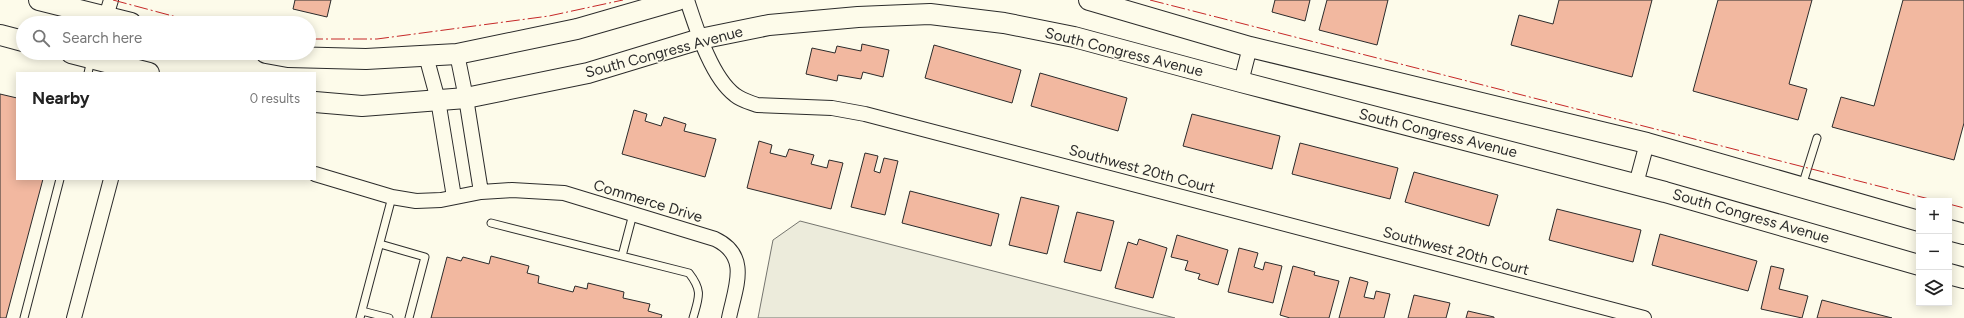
<!DOCTYPE html>
<meta charset="utf-8">
<style>
body{margin:0;font-family:Figtree,sans-serif;background:#f2f2f2;color:#222}
.controls{position:absolute;right:12px;bottom:12px;display:grid;overflow:hidden;border-radius:0px;box-shadow:0 2px 10px #0003}
.controls button{width:36px;height:36px;display:grid;place-items:center;padding:0;border:0;border-bottom:1px solid #e0e0e0;background:#fff;color:#222;font:20px sans-serif}
.list{margin:0;padding:0;list-style:none}
h2{display:flex;justify-content:space-between;align-items:center;height:52px;margin:0;padding:0 16px;font-size:17px}
h2 small{font-size:13px;font-weight:400;color:#767676}
.icon{flex:none;width:22px;height:22px;fill:none;stroke:currentColor;stroke-width:2;stroke-linecap:round;stroke-linejoin:round}
.map{position:relative;flex:none;width:1964px;height:318px;overflow:hidden}
.search{position:absolute;background:#fff;box-shadow:0 2px 10px #0003;left:16px;top:16px;width:300px;height:44px;display:flex;align-items:center;gap:10px;box-sizing:border-box;padding:0 14px;border-radius:22px;color:#767676;font-size:15px}
.panel{position:absolute;background:#fff;box-shadow:0 2px 10px #0003;left:16px;top:72px;width:300px;height:108px;border-radius:0px}
.map>svg:first-child{display:block}
.green{fill:#ecebdb;stroke:#74746e}
.building{fill:#f2b8a0;stroke:#2b2b2b}
.lines{fill:none;stroke-linecap:round;stroke-linejoin:round}
.lane-casing{stroke:#2b2b2b;stroke-width:9}
.street-casing{stroke:#2b2b2b;stroke-width:16}
.secondary-casing{stroke:#2b2b2b;stroke-width:22}
.lane{stroke:#fdfbea;stroke-width:7}
.street{stroke:#fdfbea;stroke-width:14}
.secondary{stroke:#fdfbea;stroke-width:20}
.power{stroke:#c62828;stroke-width:1;stroke-dasharray:14 3 2 3;stroke-linecap:butt}
.labels{text-anchor:middle;dominant-baseline:central;stroke-width:3;stroke-linejoin:round;paint-order:stroke}
.street-label{font-size:15px;fill:#2b2b2b;stroke:#fdfbea}
</style>
<div class="map">
<svg width="1964" height="318" viewBox="0 0 1964 318">
<rect width="100%" height="100%" fill="#fdfbea"/>
<!-- green -->
<path class="green" d="M800,221L1175,318H758L773,240Z"/>
<!-- building -->
<path class="building" d="M295,0H331L327,17L293,9Z
M1275,0H1310L1305,21L1272,12Z
M1327,0H1388L1377,45L1319,30Z
M1559,0H1652L1632,77L1511,45L1519,15L1553,24Z
M1718,0H1812L1789,84L1807,89L1798,120L1693,91Z
M1903,0H1964V123L1954,160L1832,127L1841,97L1874,106Z
M862,44L889,50L883,77L863,72L861,79L838,75L837,81L806,74L812,48L835,53L837,46L861,51Z
M934,45L1021,70L1012,103L925,78Z
M1040,73L1127,98L1118,131L1031,106Z
M0,94L17,98V179H43L6,318H0Z
M634,110L647,114L645,121L661,126L664,117L686,124L684,131L716,139L705,177L622,154Z
M1192,114L1280,136L1272,169L1183,146Z
M759,141L772,145L770,153L786,157L789,149L814,155L811,164L827,168L829,160L843,163L831,209L747,188Z
M1300,143L1398,168L1390,199L1292,174Z
M865,153L878,156L874,171L880,173L884,158L898,161L885,215L851,207Z
M1414,172L1498,195L1489,226L1405,202Z
M910,191L999,214L991,246L902,223Z
M1021,197L1059,206L1047,254L1009,245Z
M1557,209L1641,230L1633,262L1549,240Z
M1077,212L1114,221L1101,271L1064,262Z
M1660,234L1757,261L1748,291L1652,265Z
M1177,235L1228,250L1218,285L1198,279L1200,274L1185,270L1188,261L1171,257Z
M1139,239L1167,248L1153,298L1115,288L1128,242L1137,245Z
M1239,248L1258,253L1254,267L1263,270L1265,262L1282,266L1273,303L1228,292Z
M491,256L529,266L527,273L539,276L538,283L573,292L575,286L587,289L588,283L624,292L623,298L650,304L648,311L662,315L661,318H431L447,257L461,261L463,257L489,264Z
M1293,266L1315,272L1314,275L1339,281L1329,318H1290L1280,315Z
M1771,266L1784,269L1779,289L1808,296L1802,318L1761,309Z
M1350,277L1368,282L1364,297L1374,299L1376,291L1390,294L1384,318H1339Z
M1414,295L1450,303L1446,318H1408Z
M1822,300L1892,318H1817Z
M1468,311L1494,317V318H1466Z"/>
<g class="lines">
<defs>
<path id="lane" d="M88,73L91,60
M1802,186L1817,138
M491,223L689,273C703,291 699,297 693,318
M380,244L425,257L409,318
M622,256L633,214
M362,311L389,318
M24,318L60,179
M360,318L392,197"/>
<path id="street" d="M687,0C696,27 711,77 735,95C741,100 749,102 757,105L832,108L865,114L1644,318
M104,23L111,0
M457,54L466,98L481,192
M426,56L438,100L454,197
M1241,82L1250,47
M315,174L392,197L416,201L441,200L481,192L512,190L564,193L715,239C751,256 735,288 729,318
M1636,184L1647,143
M74,318L111,179"/>
<path id="secondary" d="M39,0L131,23
M1089,0L1250,47L1647,143L1919,221
M0,35L23,41
M71,53L149,73
M266,53L288,57L366,59L457,54L577,29L678,0
M315,102L362,106L466,98L588,73L700,39L769,25L858,17L930,14L1004,23L1074,37L1241,82L1665,192L1919,265
M1949,230L1964,234
M1949,274L1964,278"/>
</defs>
<!-- lane casing -->
<use href="#lane" class="lane-casing"/>
<!-- street casing -->
<use href="#street" class="street-casing"/>
<!-- secondary casing -->
<use href="#secondary" class="secondary-casing"/>
<!-- lane -->
<use href="#lane" class="lane"/>
<!-- street -->
<use href="#street" class="street"/>
<!-- secondary -->
<use href="#secondary" class="secondary"/>
<!-- power -->
<path class="power" d="M113,0L199,23
M1150,0L1937,201
M309,39H377L549,16L623,0
M1949,204L1964,208"/>
</g>
<g class="labels">
<!-- street labels -->
<g class="street-label">
<text transform="translate(664 52) rotate(-15)">South Congress Avenue</text>
<text transform="translate(1124 52) rotate(14)">South Congress Avenue</text>
<text transform="translate(1438 133) rotate(14)">South Congress Avenue</text>
<text transform="translate(1142 169) rotate(15)">Southwest 20th Court</text>
<text transform="translate(648 201) rotate(17)">Commerce Drive</text>
<text transform="translate(1751 216) rotate(16)">South Congress Avenue</text>
<text transform="translate(1456 251) rotate(15)">Southwest 20th Court</text>
</g>
</g>
</svg>
<div class="controls">
<button>+</button>
<button>−</button>
<button><svg class="icon" aria-label="layers" viewBox="0 0 24 24"><path d="M12 4l9 5-9 5-9-5zM3 14l9 5 9-5"/></svg></button>
</div>
<div class="search"><svg class="icon" aria-label="search" viewBox="0 0 24 24"><circle cx="10" cy="10" r="6"/><path d="M15 15l6 6"/></svg>Search here</div>
<section class="panel">
<h2>Nearby<small>0 results</small></h2>
<ul class="list">
</ul>
</section>
</div>
